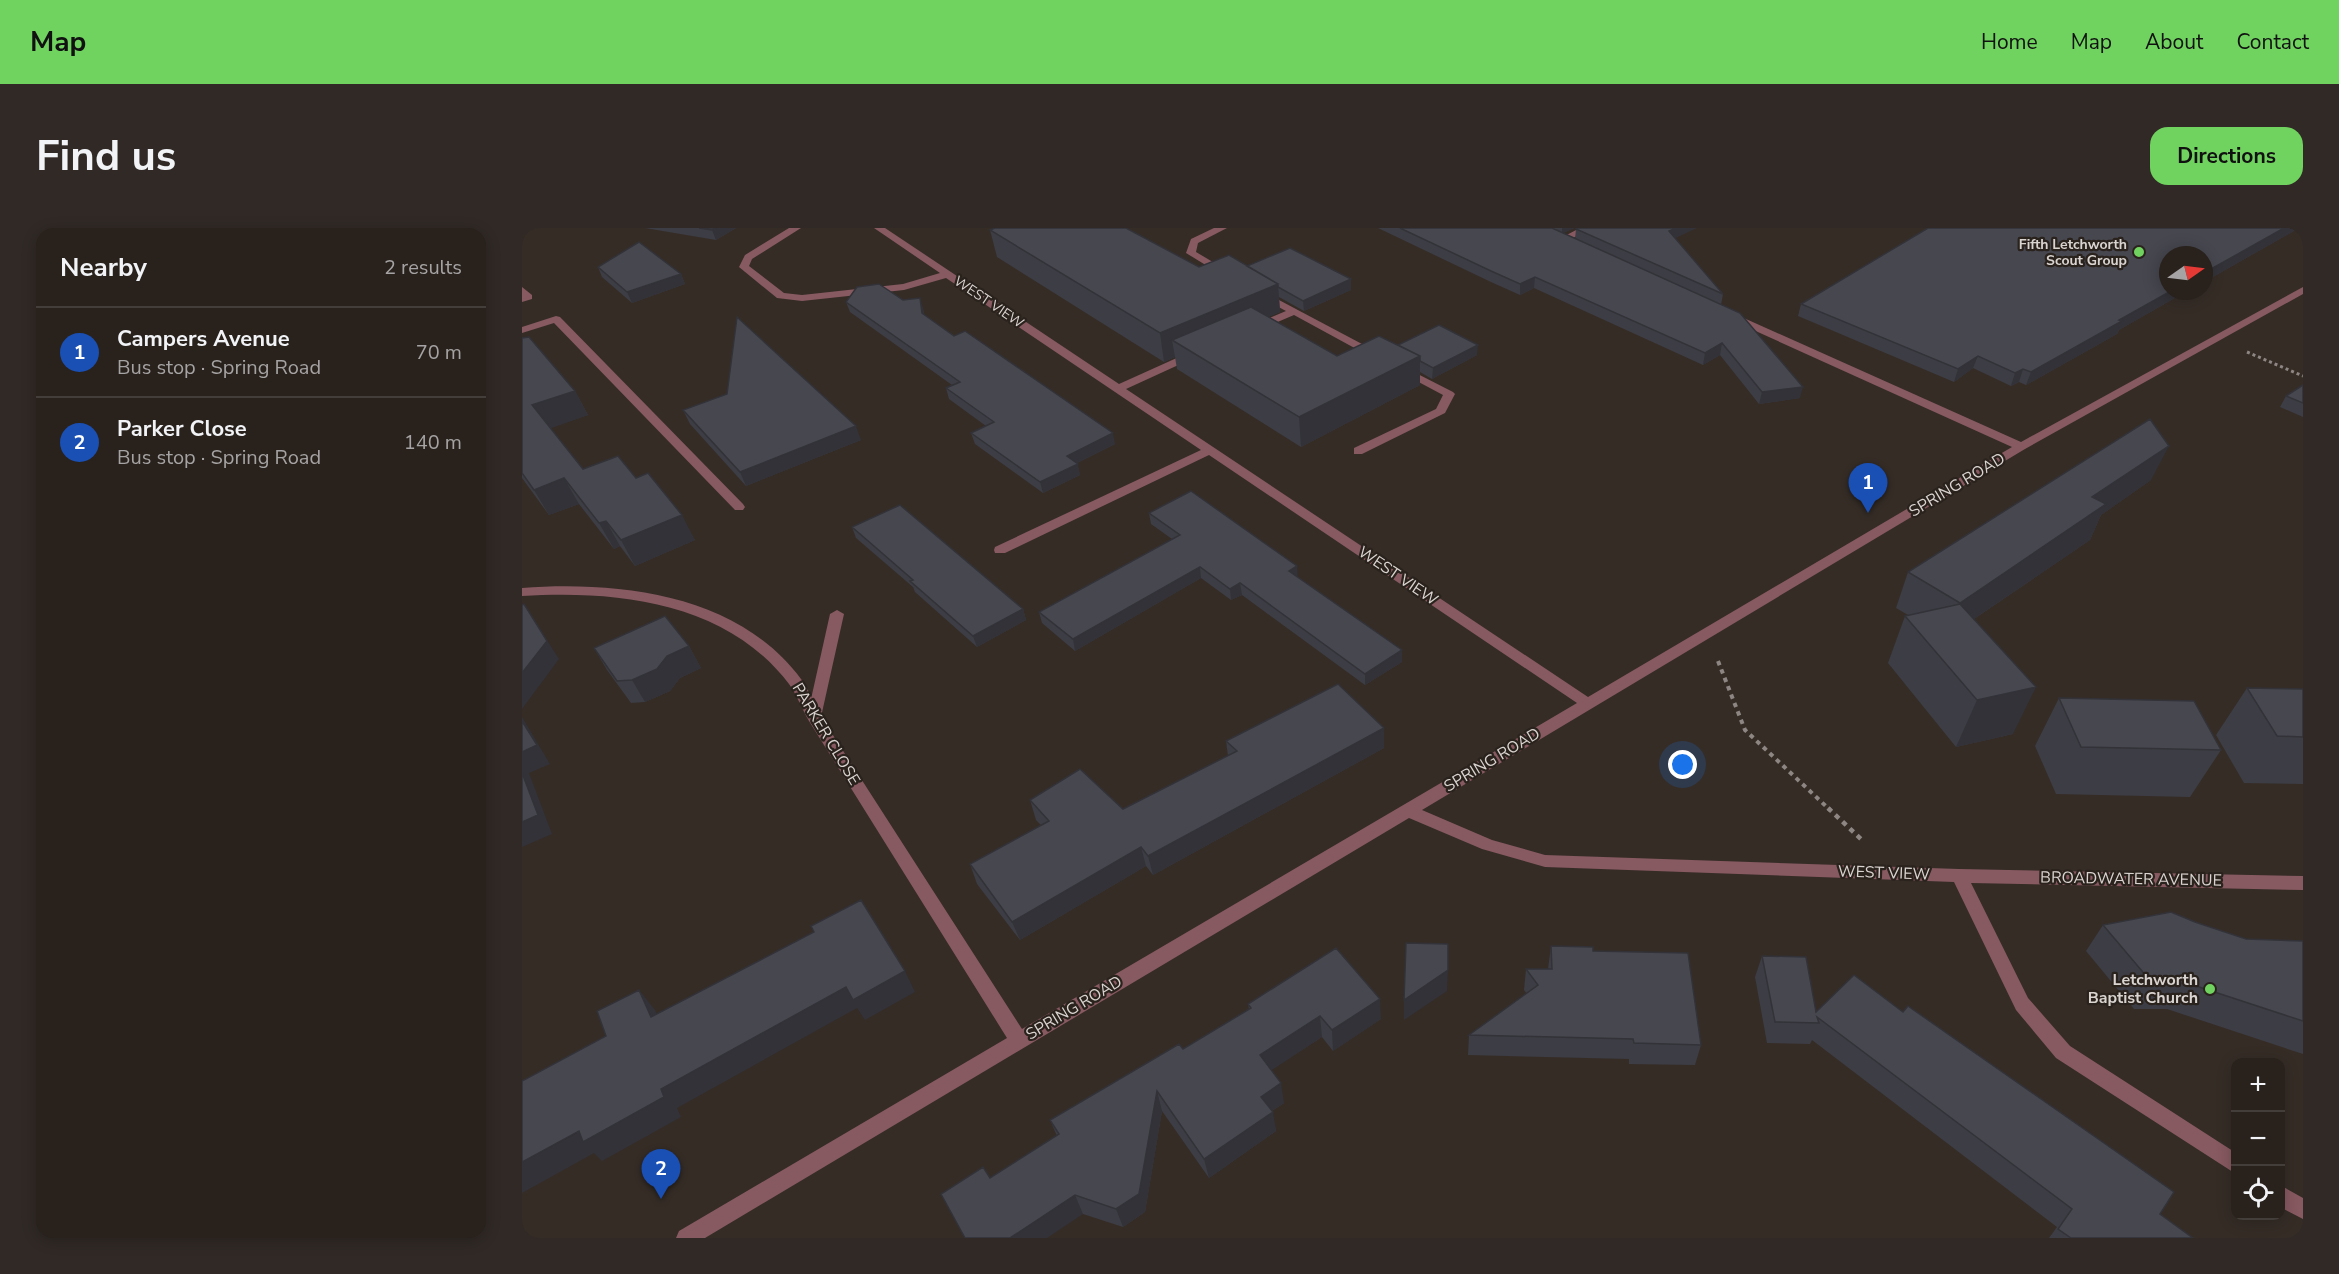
<!DOCTYPE html>
<meta charset="utf-8">
<style>
body{margin:0;font-family:"Nunito Sans",sans-serif;background:#302925;color:#f1f3f6}
.controls{position:absolute;right:18px;bottom:18px;display:grid;overflow:hidden;border-radius:12px;box-shadow:0 3px 15px #0003}
.controls button{width:54px;height:54px;display:grid;place-items:center;padding:0;border:0;border-bottom:2px solid #443e3b;background:#28211c;color:#f1f3f6;font:30px sans-serif}
.compass{position:absolute;left:1637px;top:18px;width:54px;height:54px;border-radius:50%;background:#28211c;box-shadow:0 3px 15px #0003;rotate:76deg}
.you{position:absolute;left:1161px;top:537px;width:21px;height:21px;margin:-15px;border:4px solid #fff;border-radius:50%;background:#1a73e8;box-shadow:0 0 0 9px #1a73e833}
.badge{display:grid;place-items:center;width:39px;height:39px;border-radius:50%;background:#70d35f;color:#fff;font-size:20px;font-weight:700}
.pin{position:absolute;translate:-50% -50px;filter:drop-shadow(0 2px 3px #0008)}
.pin::after{content:'';position:absolute;top:32px;width:21px;height:18px;background:inherit;clip-path:polygon(0 0,100% 0,50% 100%)}
.list{margin:0;padding:0;list-style:none}
h2{display:flex;justify-content:space-between;align-items:center;height:78px;margin:0;padding:0 24px;font-size:26px}
h2 small{font-size:20px;font-weight:400;color:#a5a3a3}
.list li{display:grid;grid-template-columns:39px 1fr auto;gap:18px;align-items:center;box-sizing:border-box;height:90px;padding:0 24px;border-top:2px solid #443e3b}
.list b{display:block;font-size:22px;white-space:nowrap}
.list p{margin:0;font-size:20px;white-space:nowrap;color:#a5a3a3}
.list em{font-size:20px;font-style:normal;color:#a5a3a3}
.icon{flex:none;width:33px;height:33px;fill:none;stroke:currentColor;stroke-width:2;stroke-linecap:round;stroke-linejoin:round}
.map{position:relative;flex:none;width:1781px;height:1010px;overflow:hidden;border-radius:18px}
header{display:flex;align-items:center;gap:36px;box-sizing:border-box;height:84px;padding:0 30px;background:#70d35f;color:#111}
header strong{font-size:28px}
nav{display:flex;gap:33px;margin-inline-start:auto;font-size:21px}
.intro{display:flex;align-items:center;justify-content:space-between;box-sizing:border-box;height:144px;padding:0 36px}
h1{margin:0;font-size:42px}
.button{padding:15px 27px;border-radius:18px;background:#70d35f;color:#111;font-size:21px;font-weight:700}
main{display:flex;gap:36px;padding:0 36px}
aside{flex:1;background:#28211c;border-radius:18px;box-shadow:0 3px 15px #0003}
.map>svg:first-child{display:block}
.lines{fill:none;stroke-linecap:round;stroke-linejoin:round}
.path-far2{stroke:#8d8682;stroke-width:3;stroke-dasharray:3 3;stroke-linecap:butt}
.path-far1{stroke:#8d8682;stroke-width:4;stroke-dasharray:4.5 4.5;stroke-linecap:butt}
.path{stroke:#8d8682;stroke-width:4.5;stroke-dasharray:5 5;stroke-linecap:butt}
.service{fill:#875961;fill-rule:evenodd}
.minor{fill:#875961;fill-rule:evenodd}
.wall{fill:#3d3d45}
.shaded-wall{fill:#323238}
.building{fill:#474750;stroke:#323238;stroke-width:1.5}
.poi-dot{fill:#70d35f;stroke:#2a221c;stroke-width:2}
.labels{text-anchor:middle;dominant-baseline:central;stroke-width:4.5;stroke-linejoin:round;paint-order:stroke}
.far-poi-label{font-size:14px;font-weight:bold;fill:#dad4d1;stroke:#2a221c;text-anchor:end}
.far-street-label{font-size:14px;fill:#dad4d1;stroke:#2a221c}
.street-label{font-size:16px;fill:#dad4d1;stroke:#2a221c}
.poi-label{font-size:16px;font-weight:bold;fill:#dad4d1;stroke:#2a221c;text-anchor:end}
</style>
<header>
<strong>Map</strong>
<nav><a>Home</a><a>Map</a><a>About</a><a>Contact</a></nav>
</header>
<div class="intro"><h1>Find us</h1><a class="button">Directions</a></div>
<main>
<aside>
<h2>Nearby<small>2 results</small></h2>
<ul class="list">
<li><span class="badge" style="background:#1a4fb4">1</span><div><b>Campers Avenue</b><p>Bus stop · Spring Road</p></div><em>70 m</em></li>
<li><span class="badge" style="background:#1a4fb4">2</span><div><b>Parker Close</b><p>Bus stop · Spring Road</p></div><em>140 m</em></li>
</ul>
</aside>
<div class="map">
<svg width="1781" height="1010" viewBox="0 0 1781 1010">
<rect width="100%" height="100%" fill="#352c26"/>
<g class="lines">
<!-- path-far2 -->
<path class="path-far2" d="M1725,124L1781,148"/>
<!-- path-far1 -->
<path class="path-far1" d="M1196,433L1223,502L1308,582"/>
<!-- path -->
<path class="path" d="M1306,580L1341,613"/>
<!-- service -->
<path class="service" d="M0,59L10,67V71L0,74Z
M34,88L38,89L221,276L223,279L221,282H213L32,95L0,105V99Z
M315,382L322,386L299,489L292,494L285,489L308,386Z"/>
<!-- minor -->
<path class="minor" d="M267,0H279L230,31L227,38L262,65L280,67L381,56L418,45L352,0H363L597,156L668,124H676V128L604,161L1066,469L1490,219L1207,91V87H1215L1499,214L1781,59V66L1503,221L900,582L970,612L1023,627L1437,641L1781,648V662L1449,655L1506,770L1548,818L1714,925V946L1534,830L1494,782L1432,654L1023,639L960,621L887,590L183,1010H154L157,1003L485,810L287,493C280,481 275,467 267,456C205,374 96,362 0,368V360C97,353 216,366 279,451C287,462 292,475 298,487L500,801L1055,475L687,227L483,325H473L472,322L473,319L679,222L424,50L382,62L280,73L255,70L217,39L223,27Z
M692,0H705L676,15L674,24L706,43V47H700L664,25L669,11Z
M1058,0H1071L1043,14L1035,12Z
M740,63L857,125L858,127L853,130L849,129L772,87L737,102H729V98L764,83L736,68V64Z
M880,138L931,164L933,166L923,185L840,226H832V220L914,181L921,167L876,143V139Z
M1758,957L1781,970V991L1758,979Z"/>
</g>
<!-- wall -->
<path class="wall" d="M123,0H214L194,12Z
M856,0H1052L1041,5L1053,11L1054,1L1153,10L1201,66L1199,77L1278,170L1237,176L1198,127L1181,137L1012,60L998,67L969,54Z
M1406,0H1777L1682,54L1646,63H1665L1597,102L1595,106L1504,157L1497,154L1489,158L1451,140L1432,154L1276,88L1279,76Z
M468,2L677,39L725,38L829,62L782,83L757,69L758,84L746,89L815,128L876,117L955,127L910,151L898,144V157L779,219L655,141L653,129L642,134L475,29Z
M76,39L159,46L163,56L110,75L80,49Z
M381,72L401,80L402,87L593,216L555,235L558,247L521,265L453,216L449,205L464,198L427,171L424,160L430,157L328,84L324,74Z
M0,110L53,163L66,187L28,200L61,241L114,250L173,312L113,338L98,318L92,321L57,276L27,287L0,250Z
M1781,157V189L1758,179L1764,168Z
M205,166L339,212L224,258L168,196L161,182Z
M1629,252L1579,287L1568,312L1452,391L1491,506L1434,519L1366,435L1383,388L1386,387L1374,380L1386,344Z
M627,285L776,349L880,422V434L843,457L720,367L709,372L679,350L553,423L520,395L517,384L650,311L629,296Z
M330,299L501,381L504,392L455,419L393,364L391,359L334,310Z
M167,418L179,440L158,450L148,463L123,474L109,475L85,442L72,420Z
M1725,460L1781,509V556L1722,555L1694,507Z
M1537,470L1699,522L1668,569L1534,566L1513,518Z
M704,513L862,520L631,647L624,638L498,712L455,656L448,636L519,597L514,592L508,572L601,581L706,528Z
M1673,694L1724,711L1781,713V826L1645,781H1612L1564,723L1581,697Z
M1029,718L1071,723L1179,817L1173,837L1107,836V831L946,827L947,807L1005,766L1002,762L1004,741H1026Z
M1240,728L1294,784L1638,986L1671,1010H1527L1535,999L1290,812L1288,816L1245,815L1233,749Z
M726,776L859,791L811,823L800,809L749,842L762,875L750,883L754,903L687,950L640,883L623,984L601,999L561,986L468,950L535,908L528,892L661,821L727,781Z"/>
<!-- shaded-wall -->
<path class="shaded-wall" d="M193,0H214L194,12L190,2Z
M1040,0H1052L1040,6Z
M1154,0H1175L1145,14L1147,3Z
M1762,0H1777L1682,54V45Z
M159,46L163,56L110,75L105,64Z
M1013,49L1012,60L998,67V56Z
M829,51V62L782,83L781,73Z
M756,56L758,84L668,123L650,112L653,129L642,134L638,105Z
M1649,63H1665L1597,102L1595,106L1504,157L1509,144L1597,92Z
M398,70L401,80L403,96L400,85Z
M1200,115L1198,127L1181,137L1183,125Z
M956,117L955,127L910,151L911,140Z
M898,128V157L779,219L777,189Z
M1456,128L1451,140L1432,154L1436,141Z
M1501,141L1497,154L1489,158L1493,145Z
M1281,159L1278,170L1237,176L1240,164Z
M53,163L66,187L24,202L10,177Z
M334,198L339,212L224,258L218,244Z
M591,205L593,216L547,239L545,228Z
M1647,218L1629,252L1579,287L1568,312L1424,410L1438,375L1570,269Z
M556,236L558,247L521,265L518,254Z
M42,250L57,276L27,287L12,262Z
M160,287L173,312L113,338L99,312Z
M84,293L98,318L92,321L77,295Z
M775,338L776,350L767,343Z
M678,339L679,350L553,423L551,411Z
M718,355L720,367L709,372L708,361Z
M501,381L504,392L455,419L451,408Z
M14,395L37,431L0,481V445Z
M167,418L179,440L158,450L148,463L123,474L110,452L145,428Z
M880,422V434L843,457V446Z
M1514,459L1491,506L1434,519L1455,472Z
M0,489L28,536L7,545L30,606L0,619Z
M862,500V520L631,647L626,628Z
M619,619L624,638L498,712L490,694Z
M926,742L925,763L882,792V772Z
M383,743L393,764L343,792L335,780L155,880L159,889L80,933L72,925L0,965V934L139,861L324,759Z
M117,762L133,782L145,809L129,789Z
M858,771L859,791L811,823L810,802Z
M798,788L800,809L741,848L738,827Z
M759,855L762,875L742,888L739,869Z
M635,863L640,883L623,984L601,999L594,981Z
M751,884L754,903L687,950L682,931Z
M553,967L561,986L525,1010H488Z"/>
<!-- building -->
<path class="building" d="M177,0H193L190,2Z
M473,0H604L677,39L707,27L756,56L638,105L468,2Z
M878,0H1030L1218,85L1281,159L1240,164L1200,115L1183,125L1013,49L998,56L969,43Z
M1056,0H1154L1147,3L1201,66L1054,1Z
M1406,0H1762L1682,45V27H1646V63H1649L1597,92L1600,93L1509,144L1501,141L1493,145L1456,128L1436,141L1279,76Z
M117,14L159,46L105,64L76,39Z
M768,20L829,51L781,73L756,59V56L725,38Z
M357,56L381,72L398,70L400,85L432,108L443,103L591,205L545,228L556,236L518,254L449,205L472,194L424,160L438,154L324,74L335,59Z
M729,79L815,128L857,108L898,128L777,189L650,112Z
M215,89L334,198L218,244L161,182L205,166Z
M917,97L956,117L911,140L898,133V128L876,117Z
M7,109L53,163L10,177L61,241L96,228L114,250L126,245L160,287L99,312L84,293L77,295L42,250L12,262L0,245V110Z
M1781,157V175L1764,168Z
M1628,191L1647,218L1570,269L1584,276L1438,375L1386,344Z
M669,263L775,338L767,343L880,422L843,446L718,355L708,361L678,339L551,411L517,384L658,307L627,285Z
M378,277L501,381L451,408L388,353L391,352L330,299Z
M2,376L25,413L0,445V377Z
M1438,376L1514,459L1455,472L1383,388Z
M143,388L167,418L145,428L135,441L110,452L95,453L72,420Z
M816,456L862,500L626,628L619,619L490,694L448,636L527,593L508,572L558,541L601,581L715,523L704,513Z
M1725,460L1781,461V509L1755,508Z
M1537,470L1672,473L1699,522L1559,519Z
M0,493L15,517L0,524Z
M0,545L16,587L0,594Z
M339,672L383,743L331,772L324,759L139,861L142,869L61,914L57,903L0,934V853L84,808L75,783L117,762L129,789L292,704L289,698Z
M1649,684L1673,694L1724,711L1781,713V793L1665,755L1631,756L1581,697Z
M884,715L926,716V742L882,772Z
M1029,718L1071,719V723L1166,725L1179,817L1112,815L1111,811L947,807L1016,757L1004,741H1030Z
M814,720L858,771L810,802L798,788L738,827L759,855L739,869L751,884L682,931L635,863L617,966L594,981L553,967L488,1010H443L419,966L461,939L468,950L537,906L528,892L657,816L661,821L729,780L726,776Z
M1240,728L1284,729L1294,784L1332,747L1381,784L1386,778L1652,964L1638,986L1671,1010H1549L1536,1001L1550,981L1295,789L1297,795L1253,794Z"/>
<!-- markers -->
<g class="poi-dot">
<circle cx="1617" cy="24" r="6"/>
<circle cx="1688" cy="761" r="6"/>
</g>
<g class="labels">
<!-- far-poi labels -->
<g class="far-poi-label">
<text x="1605" y="16">Fifth Letchworth<tspan x="1605" dy="16">Scout Group</tspan></text>
</g>
<!-- far-street labels -->
<g class="far-street-label">
<text transform="translate(467 74) rotate(34)">WEST VIEW</text>
</g>
<!-- street labels -->
<g class="street-label">
<text transform="translate(1435 257) rotate(-31)">SPRING ROAD</text>
<text transform="translate(876 348) rotate(34)">WEST VIEW</text>
<text transform="translate(304 506) rotate(59)">PARKER CLOSE</text>
<text transform="translate(970 532) rotate(-31)">SPRING ROAD</text>
<text transform="translate(1362 645) rotate(2)">WEST VIEW</text>
<text transform="translate(1609 651) rotate(1)">BROADWATER AVENUE</text>
<text transform="translate(552 780) rotate(-31)">SPRING ROAD</text>
</g>
<!-- poi labels -->
<g class="poi-label">
<text x="1676" y="752">Letchworth<tspan x="1676" dy="18">Baptist Church</tspan></text>
</g>
</g>
</svg>
<div class="controls">
<button>+</button>
<button>−</button>
<button><svg class="icon" aria-label="locate" viewBox="0 0 24 24"><circle cx="12" cy="12" r="6"/><path d="M12 2v4M12 18v4M2 12h4M18 12h4"/></svg></button>
</div>
<svg class="compass" viewBox="-18 -18 36 36"><path d="M0-13l5 13h-10z" fill="#e53935"/><path d="M0 13l5-13h-10z" fill="#a5a3a3"/></svg>
<div class="you"></div>
<div class="pin badge" style="left:1346px;top:285px;background:#1a4fb4">1</div>
<div class="pin badge" style="left:139px;top:971px;background:#1a4fb4">2</div>
</div>
</main>
